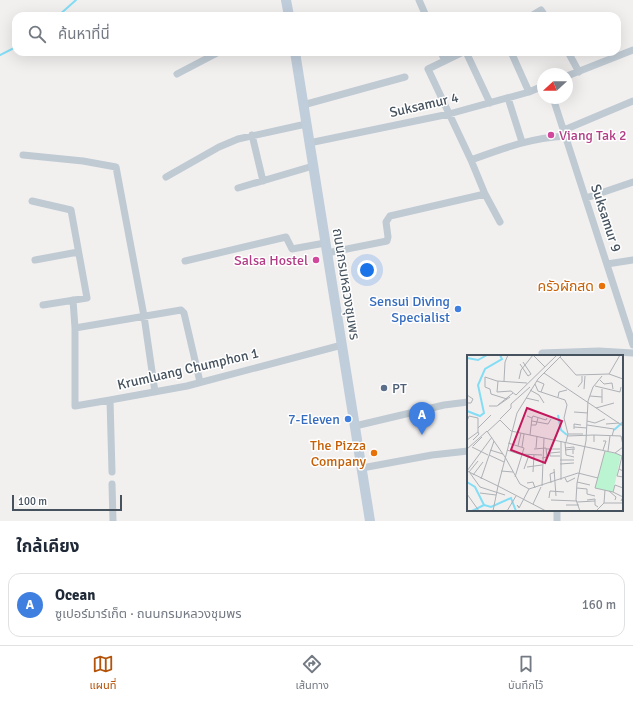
<!DOCTYPE html>
<html lang="th">
<meta charset="utf-8">
<style>
body{margin:0;font-family:Signika,"Noto Sans Thai",sans-serif;background:#f2f2f3;color:#1f2937}
.compass{position:absolute;left:537px;top:68px;width:36px;height:36px;border-radius:50%;background:#fff;box-shadow:0 4px 16px #0002;rotate:249deg}
.scale{position:absolute;left:12px;bottom:10px;width:110px;box-sizing:border-box;padding-left:4px;border:2px solid #46535f;border-top:0;font-size:11px;line-height:14px;white-space:nowrap;color:#46535f;-webkit-text-stroke:3px #fff;paint-order:stroke}
.you{position:absolute;left:367px;top:270px;width:14px;height:14px;margin:-10px;border:3px solid #fff;border-radius:50%;background:#1a73e8;box-shadow:0 0 0 6px #1a73e833}
.badge{display:grid;place-items:center;width:26px;height:26px;border-radius:50%;background:#b45309;color:#fff;font-size:13px;font-weight:700}
.pin{position:absolute;translate:-50% -33px;filter:drop-shadow(0 1px 2px #0008)}
.pin::after{content:'';position:absolute;top:21px;width:14px;height:12px;background:inherit;clip-path:polygon(0 0,100% 0,50% 100%)}
.list{margin:0;padding:0;list-style:none}
h2{display:flex;justify-content:space-between;align-items:center;height:52px;margin:0;padding:0 16px;font-size:17px}
h2 small{font-size:13px;font-weight:400;color:#747a83}
.list li{display:grid;grid-template-columns:26px 1fr auto;gap:12px;align-items:center;box-sizing:border-box;height:64px;margin:0 8px 8px;padding:0 8px;border:1px solid #e0e1e3;border-radius:12px}
.list b{display:block;font-size:15px;white-space:nowrap}
.list p{margin:0;font-size:13px;white-space:nowrap;color:#747a83}
.list em{font-size:13px;font-style:normal;color:#747a83}
.icon{flex:none;width:22px;height:22px;fill:none;stroke:currentColor;stroke-width:2;stroke-linecap:round;stroke-linejoin:round}
.map{position:relative;flex:none;width:633px;height:521px;overflow:hidden}
.search{position:absolute;background:#fff;box-shadow:0 4px 16px #0002;left:12px;right:12px;top:12px;height:44px;display:flex;align-items:center;gap:10px;box-sizing:border-box;padding:0 14px;border-radius:12px;color:#747a83;font-size:15px}
.sheet{height:124px;background:#fff}
nav{display:flex;justify-content:space-around;align-items:center;box-sizing:border-box;height:56px;border-top:1px solid #e0e1e3;background:#fff;font-size:11px;color:#747a83}
nav a{display:grid;justify-items:center;gap:2px}
nav .on{color:#b45309}
.map>svg:first-child{display:block}
.lines{fill:none;stroke-linecap:round;stroke-linejoin:round}
.stream{stroke:#83ddf5;stroke-width:2}
.street{stroke:#bfcad3;stroke-width:7}
.secondary{stroke:#c0cdda;stroke-width:10}
.hotel-dot{fill:#d1479c;stroke:#fff;stroke-width:1.5}
.food-dot{fill:#e8710a;stroke:#fff;stroke-width:1.5}
.shop-dot{fill:#3f7fe0;stroke:#fff;stroke-width:1.5}
.service-dot{fill:#5c6f8a;stroke:#fff;stroke-width:1.5}
.labels{text-anchor:middle;dominant-baseline:central;stroke-width:3;stroke-linejoin:round;paint-order:stroke}
.street-label{font-size:14px;fill:#46535f;stroke:#fff}
.hotel-label{font-size:14px;fill:#b23c85;stroke:#fff;text-anchor:start}
.food-label{font-size:14px;fill:#c56008;stroke:#fff;text-anchor:end}
.shop-label{font-size:14px;fill:#366cbe;stroke:#fff;text-anchor:end}
.service-label{font-size:14px;fill:#4e5e75;stroke:#fff;text-anchor:start}
.inset-river{fill:none;stroke:#83ddf5;stroke-width:2}
.inset-road{fill:none;stroke:#adb1b5;stroke-width:1}
.view{fill:#c2185b;fill-opacity:0.15;stroke:#c2185b;stroke-width:2}
.inset-edge{fill:none;stroke:#46535f;stroke-width:2}
</style>
<div class="map">
<svg width="633" height="521" viewBox="0 0 633 521">
<rect width="100%" height="100%" fill="#f2efef"/>
<g class="lines">
<!-- stream -->
<path class="stream" d="M58,16L76,0
M0,55L16,47"/>
<!-- street -->
<path class="street" d="M419,0L426,16
M531,16L541,10L545,16
M441,52L445,61
M463,52L428,69L471,160L485,194L500,222
M466,52L490,103
M511,52L529,92
M568,52L579,72
M177,74L219,52
M567,76L633,50
M508,98L522,142
M553,98L633,345
M303,105L405,77
M564,130L633,101
M252,135L263,181
M309,143L449,114L529,92L543,86
M23,155L83,161L116,167L144,316L155,392
M471,160C504,148 530,138 566,136
M166,177L219,147L238,139L306,124
M238,188L313,166
M586,198L633,182
M32,201L71,210L87,298L43,305
M327,253L387,241L388,237L386,222L390,216L485,194
M35,260L78,252
M185,261L286,237L292,249L325,243
M607,264L633,260
M73,300L75,328V406L110,400
M75,328L181,310L184,313L200,382
M543,356L542,353L599,351L633,353
M355,426L444,405L468,402
M362,468L432,455L468,451
M112,472L110,400L187,386L342,345
M112,484L113,521
M557,510V521"/>
<!-- secondary -->
<path class="secondary" d="M286,0L289,16
M295,52L370,521"/>
</g>
<!-- markers -->
<g class="hotel-dot">
<circle cx="551" cy="135" r="4"/>
<circle cx="316" cy="260" r="4"/>
</g>
<g class="food-dot">
<circle cx="602" cy="286" r="4"/>
<circle cx="374" cy="453" r="4"/>
</g>
<g class="shop-dot">
<circle cx="458" cy="309" r="4"/>
<circle cx="348" cy="419" r="4"/>
</g>
<circle class="service-dot" cx="384" cy="388" r="4"/>
<g class="labels">
<!-- street labels -->
<g class="street-label">
<text transform="translate(424 105) rotate(-13)">Suksamur 4</text>
<text transform="translate(606 218) rotate(72)">Suksamur 9</text>
<text transform="translate(346 284) rotate(81)">ถนนกรมหลวงชุมพร</text>
<text transform="translate(188 369) rotate(-13)">Krumluang Chumphon 1</text>
</g>
<!-- hotel labels -->
<g class="hotel-label">
<text x="559" y="135">Viang Tak 2</text>
<text x="308" y="260" text-anchor="end">Salsa Hostel</text>
</g>
<!-- food labels -->
<g class="food-label">
<text x="594" y="286">ครัวผักสด</text>
<text x="366" y="445">The Pizza<tspan x="366" dy="16">Company</tspan></text>
</g>
<!-- shop labels -->
<g class="shop-label">
<text x="450" y="301">Sensui Diving<tspan x="450" dy="16">Specialist</tspan></text>
<text x="340" y="419">7-Eleven</text>
</g>
<!-- service labels -->
<g class="service-label">
<text x="392" y="388">PT</text>
</g>
</g>
<!-- overview -->
<g transform="translate(467 355)">
<rect width="156" height="156" fill="#f2efef"/>
<path d="M138,96L154,100L146,137L128,133Z" fill="#baf4d0"/>
<path class="inset-river" d="M0,3L11,5L20,0M0,56L13,61L17,58L11,30L18,14L35,4L33,0M91,60L94,75L100,80M147,75L156,67M0,127L8,132L17,150L24,152L44,143L49,156M5,156L17,150"/>
<path class="inset-road" d="M66,0L78,12M93,2L109,20L142,19L156,24M56,7L64,19L61,21M53,9L61,21M77,18L156,71M142,19L153,0M52,24L54,15L66,0M133,25L137,29L145,28L146,34M31,26L30,37L44,36L49,40L90,0M37,26L38,7L41,0M70,26L77,29L74,37M68,29L71,36L98,45L100,50L97,63L101,79L99,87M128,31L153,37L154,32M111,32L115,27V21M117,34L118,21M63,35L72,40L77,48M0,40L6,44L4,48H0M123,41L135,42M91,42L92,37L100,35M59,43L72,46M40,44L24,39L23,34L18,32V22L30,26L60,28M135,48V34M31,50L46,38M22,51H30L43,42M129,53L147,48M107,57L121,58M60,61L65,63L63,80M65,63L66,61L79,65L80,63M33,64L44,53V49L63,32M33,65L44,76L148,98L156,92M0,66L2,61L11,63V73M65,66L81,69L84,64M120,66L128,68L138,64M139,69L152,68M64,70H69L71,63M120,70L147,74L145,81M107,72L120,73M107,74V69L114,70M11,77V73L24,60M20,77L33,65M101,79H116M127,80L154,81L156,90M100,81L127,80V87M0,85L11,77L12,79L6,85M98,87L99,100L107,102M41,88L57,93L48,122M6,91L15,82M51,91L54,78M5,92L21,100M55,92L57,79M69,93L70,81M98,93L107,92V95M0,94L20,76L38,102L53,129L62,134L111,118M67,94L79,93L80,102L75,103M79,94H93M23,95L36,99M40,95L52,99L75,100M98,95L106,94V99M136,95L139,86H136M138,96L128,133L146,137L156,142L154,146M141,96L143,81M93,97L83,98V101H93M148,98L155,101L152,114L156,116M22,100L37,107M93,105H107M93,109L107,108M60,112L75,110M57,114L62,100M87,114L89,141M152,114L150,121L156,122M0,116L31,131L26,156M0,116L25,82M34,116L46,117M2,117L11,106M66,117L67,100M3,118L13,132L38,140M111,118L131,123M6,120L16,107M98,123L100,127L108,123M14,124L27,86M94,125V86M110,127L123,130M60,128L66,127L68,133M84,128L83,119L88,117M75,131L77,83M110,133L120,134V139L128,141M142,136L149,142L148,145M146,137L148,130L156,133M13,138L29,140M0,139L12,156M82,143L83,136L97,137M84,145L110,146M120,145L128,144V150L131,152M110,147L128,146M137,148H156M66,149L74,132M99,150H112M52,152L50,150L52,153L62,134M40,156L49,141M79,156L31,131L50,58L71,24L95,0M113,156L109,145L110,128L119,86L121,46L126,32L135,21M129,156L137,148L138,135"/>
<path class="view" d="M60,53L95,66L78,108L44,95Z"/>
<rect width="156" height="156" class="inset-edge"/>
</g>
</svg>
<svg class="compass" viewBox="-18 -18 36 36"><path d="M0-13l5 13h-10z" fill="#e53935"/><path d="M0 13l5-13h-10z" fill="#747a83"/></svg>
<div class="scale">100 m</div>
<div class="you"></div>
<div class="pin badge" style="left:422px;top:435px;background:#3f7fe0">A</div>
<div class="search"><svg class="icon" aria-label="search" viewBox="0 0 24 24"><circle cx="10" cy="10" r="6"/><path d="M15 15l6 6"/></svg>ค้นหาที่นี่</div>
</div>
<section class="sheet">
<h2>ใกล้เคียง<small></small></h2>
<ul class="list">
<li><span class="badge" style="background:#3f7fe0">A</span><div><b>Ocean</b><p>ซูเปอร์มาร์เก็ต · ถนนกรมหลวงชุมพร</p></div><em>160 m</em></li>
</ul>
</section>
<nav>
<a class="on"><svg class="icon" aria-label="map" viewBox="0 0 24 24"><path d="M3 6l6-2 6 2 6-2v14l-6 2-6-2-6 2zM9 4v14M15 6v14"/></svg>แผนที่</a>
<a><svg class="icon" aria-label="directions" viewBox="0 0 24 24"><path d="M12 3l9 9-9 9-9-9zM9 14v-3h6M13 9l2 2-2 2"/></svg>เส้นทาง</a>
<a><svg class="icon" aria-label="saved" viewBox="0 0 24 24"><path d="M7 4h10v16l-5-4-5 4z"/></svg>บันทึกไว้</a>
</nav>
